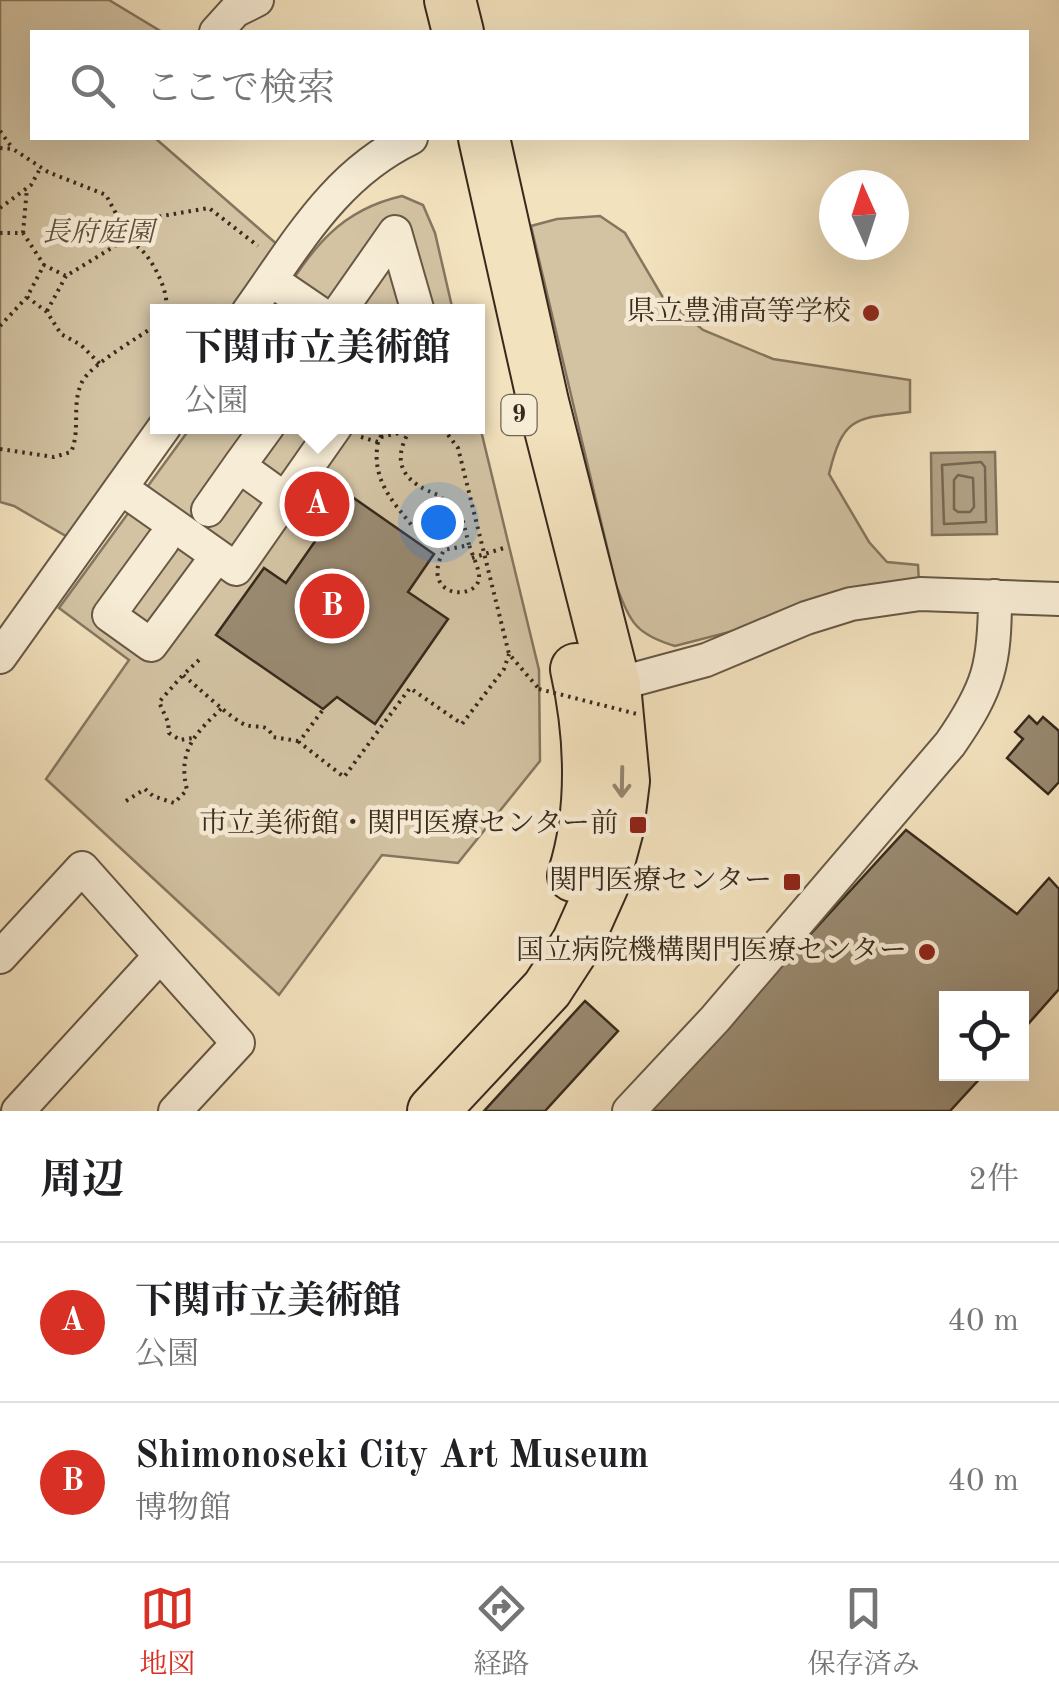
<!DOCTYPE html>
<html lang="ja">
<meta charset="utf-8">
<style>
body{margin:0;font-family:"Old Standard TT","Noto Serif JP",serif;background:#f6f6f6;color:#202124}
.controls{position:absolute;right:30px;bottom:30px;display:grid;overflow:hidden;border-radius:0px;box-shadow:0 10px 40px #0002}
.controls button{width:90px;height:90px;display:grid;place-items:center;padding:0;border:0;border-bottom:2px solid #e0e0e0;background:#fff;color:#202124;font:50px sans-serif}
.compass{position:absolute;left:819px;top:170px;width:90px;height:90px;border-radius:50%;background:#fff;box-shadow:0 10px 40px #0002;rotate:357deg}
.you{position:absolute;left:438px;top:522px;width:35px;height:35px;margin:-25px;border:8px solid #fff;border-radius:50%;background:#1a73e8;box-shadow:0 0 0 15px #1a73e833}
.badge{display:grid;place-items:center;width:65px;height:65px;border-radius:50%;background:#d93025;color:#fff;font-size:32px;font-weight:700}
.pin{position:absolute;translate:-50% -50%;border:5px solid #fff;box-shadow:0 2px 10px #0006}
.popup{position:absolute;left:150px;top:304px;width:335px;height:130px;box-sizing:border-box;display:grid;place-content:center;border-radius:0px;background:#fff;filter:drop-shadow(0 2px 8px #0005);font-size:32px;white-space:nowrap;color:#757577}
.popup b{font-size:38px;color:#202124}
.popup::after{content:'';position:absolute;left:50%;top:100%;margin-left:-20px;border:20px solid transparent;border-top-color:#fff}
.list{margin:0;padding:0;list-style:none}
h2{display:flex;justify-content:space-between;align-items:center;height:130px;margin:0;padding:0 40px;font-size:42px}
h2 small{font-size:32px;font-weight:400;color:#757577}
.list li{display:grid;grid-template-columns:65px 1fr auto;gap:30px;align-items:center;box-sizing:border-box;height:160px;padding:0 40px;border-top:2px solid #e0e0e0}
.list b{display:block;font-size:38px;white-space:nowrap}
.list p{margin:0;font-size:32px;white-space:nowrap;color:#757577}
.list em{font-size:32px;font-style:normal;color:#757577}
.icon{flex:none;width:55px;height:55px;fill:none;stroke:currentColor;stroke-width:2;stroke-linecap:round;stroke-linejoin:round}
.map{position:relative;flex:none;width:1059px;height:1111px;overflow:hidden}
.search{position:absolute;background:#fff;box-shadow:0 10px 40px #0002;left:30px;right:30px;top:30px;height:110px;display:flex;align-items:center;gap:25px;box-sizing:border-box;padding:0 35px;border-radius:0px;color:#757577;font-size:38px}
.sheet{height:450px;background:#fff}
nav{display:flex;justify-content:space-around;align-items:center;box-sizing:border-box;height:140px;border-top:2px solid #e0e0e0;background:#fff;font-size:28px;color:#757577}
nav a{display:grid;justify-items:center;gap:5px}
nav .on{color:#d93025}
.map>svg:first-child{display:block}
.green{fill:#d3c3a3;stroke:#867660;stroke-width:2.5}
.water{fill:#b3a387;stroke:#82735d;stroke-width:2.5}
.lines{fill:none;stroke-linecap:round;stroke-linejoin:round}
.shore{stroke:#766652;stroke-width:2.5}
.building{fill:#998a71;stroke:#382a1d;stroke-width:2.5}
.minor-casing{stroke:#675845;stroke-width:36}
.highway-casing{stroke:#382a1d;stroke-width:54}
.path{stroke:#382a1d;stroke-width:4;stroke-dasharray:2.5 5;stroke-linecap:butt}
.minor{stroke:#f7ecd5;stroke-width:32}
.highway{stroke:#f3e2be;stroke-width:50}
.path-bridge{stroke:#382a1d;stroke-width:4;stroke-dasharray:2.5 5;stroke-linecap:butt}
.oneway{stroke:#96866e}
.poi-dot{fill:#8f2418;stroke:#f7ecd5;stroke-width:4}
.labels{text-anchor:middle;dominant-baseline:central;stroke-width:9;stroke-linejoin:round;paint-order:stroke}
.shield{fill:#f7ecd5;stroke:#716454;stroke-width:2.5}
.shield-label{font-size:25px;font-weight:bold;fill:#382a1d}
.park-label{font-size:28px;font-style:italic;fill:#5f503e;stroke:#f7ecd5}
.poi-label{font-size:28px;fill:#382a1d;stroke:#f7ecd5;text-anchor:end}
</style>
<div class="map">
<svg width="1059" height="1111" viewBox="0 0 1059 1111">
<rect width="100%" height="100%" fill="#f3e2be"/>
<filter id="stains"><feTurbulence type="fractalNoise" baseFrequency=".002" numOctaves="4"/><feColorMatrix values="0 0 0 0 .2 0 0 0 0 .09 0 0 0 0 .02 0 0 0 .5 -.17"/></filter>
<radialGradient id="worn" r=".72"><stop offset=".6" stop-color="#630" stop-opacity="0"/><stop offset="1" stop-color="#630" stop-opacity=".3"/></radialGradient>
<!-- green -->
<path class="green" d="M0,0H109L162,32H32V138H155L287,253L245,311L157,312V426L78,543L14,506L0,502Z
M402,196L423,205L435,233L453,311L271,312C309,256 332,212 402,196Z
M600,216L625,233L662,296L703,330L773,359L910,380V412C854,418 843,417 829,474L869,542L887,562L918,565L919,583L675,646C635,634 631,623 616,585L531,226L557,219Z
M477,414L539,670L540,761L458,863L382,855L279,995L46,779L129,660L59,608L191,427L477,426Z"/>
<!-- water -->
<path class="water" d="M995,452L997,534L932,535L931,453Z"/>
<g class="lines">
<!-- shore -->
<path class="shore" d="M981,462L985,467L986,522L944,524L942,465Z
M958,475L973,478L974,507L970,512H958L954,509V480Z"/>
</g>
<!-- building -->
<path class="building" d="M348,494L434,554L408,592L448,619L375,724L337,697L323,709L216,635L264,568L286,583Z
M1029,716L1037,724L1043,717L1059,731V782L1048,794L1007,758L1023,739L1015,732Z
M906,830L1017,914L1049,878L1059,889V989L1022,1031V998H946V1074H984L950,1111H648Z
M585,1001L618,1031L545,1111H484Z"/>
<g class="lines">
<defs>
<path id="minor" d="M216,32L235,11L257,0
M271,280L318,312
M248,312C297,244 334,175 411,138
M339,312L395,232L418,312
M239,466L268,426
M121,488L236,569L336,426
M208,510L239,466L285,499
M163,541L109,615L151,645L217,556
M0,657L165,426
M595,690L706,660L806,618L851,604L920,594L1059,599
M0,957L82,868L238,1043L175,1111
M18,1111L159,957
M629,1111L715,1019L950,744C989,688 995,664 995,596"/>
<path id="highway" d="M450,0L458,32
M573,876C594,811 591,735 576,669
M433,1111L547,989L577,943L603,885L618,829L624,781L615,685L543,402L484,138"/>
</defs>
<!-- minor casing -->
<use href="#minor" class="minor-casing"/>
<!-- highway casing -->
<use href="#highway" class="highway-casing"/>
<!-- path -->
<path class="path" d="M0,131L13,149
M0,148L13,149L48,172L106,195L121,223L209,208L258,246
M0,208L31,185L41,167
M0,233H23L44,265
M23,233L27,188
M123,241C128,243 134,244 138,247C152,257 172,296 165,312
M27,297L47,312L61,334L81,345L100,364
M47,311L66,276
M0,326L27,297L44,265L66,276L123,241L121,223
M416,426L411,428C389,464 404,483 441,496L450,520
M437,426L442,427L458,448L509,654L539,689
M361,437L378,442L386,426
M381,437L404,432
M378,442C371,479 392,501 414,528L462,517L469,545L444,550C417,600 482,602 479,575C478,566 472,554 469,545
M0,449L54,457L71,452C81,430 71,404 82,382C92,363 139,338 157,324
M472,558L507,547
M199,660L183,675C197,686 233,721 246,725C259,729 266,722 273,737L298,741
M182,676L159,702L168,722L169,733L180,740L193,738
M322,711L299,742L344,777L410,688L462,724L504,669L509,654
M126,801L145,789L153,796L174,803L187,790C177,750 196,733 223,707"/>
<!-- minor -->
<use href="#minor" class="minor"/>
<!-- highway -->
<use href="#highway" class="highway"/>
<!-- path-bridge -->
<path class="path-bridge" d="M539,689L637,714"/>
</g>
<!-- one-way arrows -->
<defs><path id="oneway-shaft" d="M-6 0H5M1.5-3L5.5 0L1.5 3" fill="none" stroke-width="1.6" stroke-linecap="round" stroke-linejoin="round" transform="scale(2.5)"/></defs>
<use class="oneway" href="#oneway-shaft" transform="translate(622 782) rotate(91)"/>
<!-- markers -->
<g class="poi-dot">
<circle cx="871" cy="313" r="10"/>
<rect x="628" y="815" width="20" height="20" rx="5"/>
<rect x="782" y="872" width="20" height="20" rx="5"/>
<circle cx="927" cy="952" r="10"/>
</g>
<g class="labels">
<!-- shield labels -->
<rect class="shield" x="501.5" y="395" width="35" height="40" rx="8"/>
<g class="shield-label">
<text x="519" y="415">9</text>
</g>
<!-- park labels -->
<g class="park-label">
<text x="98" y="234">長府庭園</text>
</g>
<!-- poi labels -->
<g class="poi-label">
<text x="851" y="313">県立豊浦高等学校</text>
<text x="618" y="825">市立美術館・関門医療センター前</text>
<text x="772" y="882">関門医療センター</text>
<text x="907" y="952">国立病院機構関門医療センター</text>
</g>
</g>
<rect width="100%" height="100%" filter="url(#stains)"/>
<rect width="100%" height="100%" fill="url(#worn)"/>
</svg>
<div class="controls">
<button><svg class="icon" aria-label="locate" viewBox="0 0 24 24"><circle cx="12" cy="12" r="6"/><path d="M12 2v4M12 18v4M2 12h4M18 12h4"/></svg></button>
</div>
<svg class="compass" viewBox="-18 -18 36 36"><path d="M0-13l5 13h-10z" fill="#e53935"/><path d="M0 13l5-13h-10z" fill="#757577"/></svg>
<div class="you"></div>
<div class="pin badge" style="left:317px;top:504px">A</div>
<div class="popup"><b>下関市立美術館</b>公園</div>
<div class="pin badge" style="left:332px;top:606px">B</div>
<div class="search"><svg class="icon" aria-label="search" viewBox="0 0 24 24"><circle cx="10" cy="10" r="6"/><path d="M15 15l6 6"/></svg>ここで検索</div>
</div>
<section class="sheet">
<h2>周辺<small>2件</small></h2>
<ul class="list">
<li><span class="badge">A</span><div><b>下関市立美術館</b><p>公園</p></div><em>40 m</em></li>
<li><span class="badge">B</span><div><b>Shimonoseki City Art Museum</b><p>博物館</p></div><em>40 m</em></li>
</ul>
</section>
<nav>
<a class="on"><svg class="icon" aria-label="map" viewBox="0 0 24 24"><path d="M3 6l6-2 6 2 6-2v14l-6 2-6-2-6 2zM9 4v14M15 6v14"/></svg>地図</a>
<a><svg class="icon" aria-label="directions" viewBox="0 0 24 24"><path d="M12 3l9 9-9 9-9-9zM9 14v-3h6M13 9l2 2-2 2"/></svg>経路</a>
<a><svg class="icon" aria-label="saved" viewBox="0 0 24 24"><path d="M7 4h10v16l-5-4-5 4z"/></svg>保存済み</a>
</nav>
